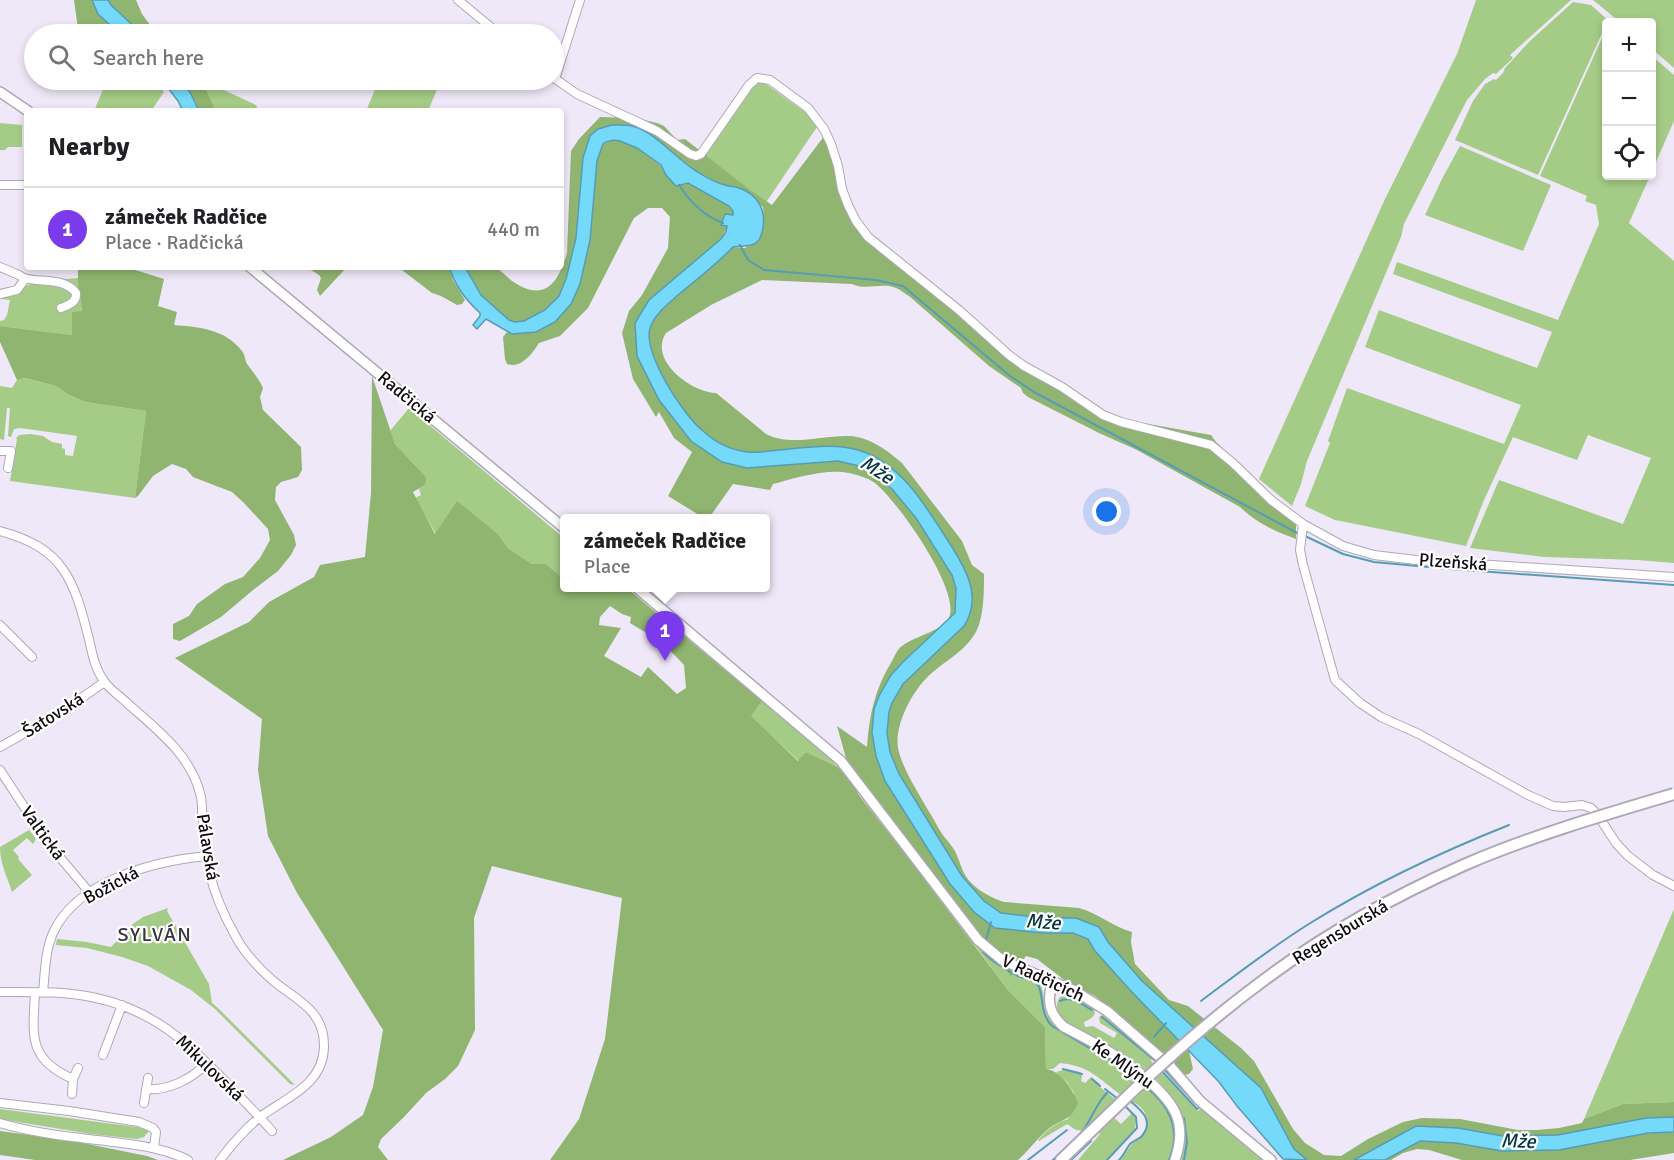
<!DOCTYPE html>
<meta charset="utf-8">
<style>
body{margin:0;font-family:Signika,sans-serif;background:#f2f2f2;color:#202124}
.controls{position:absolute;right:18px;top:18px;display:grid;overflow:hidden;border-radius:6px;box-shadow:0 3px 9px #0003}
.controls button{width:54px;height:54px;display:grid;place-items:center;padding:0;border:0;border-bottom:2px solid #e0e0e0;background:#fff;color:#202124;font:30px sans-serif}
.you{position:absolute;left:1107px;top:512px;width:21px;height:21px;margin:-15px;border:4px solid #fff;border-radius:50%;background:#1a73e8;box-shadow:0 0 0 9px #1a73e833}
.badge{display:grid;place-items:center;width:39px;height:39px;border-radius:50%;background:#7c3aed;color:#fff;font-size:20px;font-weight:700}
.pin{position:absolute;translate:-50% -50px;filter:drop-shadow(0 2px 3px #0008)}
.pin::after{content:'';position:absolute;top:32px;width:21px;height:18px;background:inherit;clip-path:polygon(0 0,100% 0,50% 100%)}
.popup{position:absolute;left:560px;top:514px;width:210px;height:78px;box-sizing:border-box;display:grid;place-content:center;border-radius:6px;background:#fff;filter:drop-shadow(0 2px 4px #0005);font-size:20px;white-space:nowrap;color:#757577}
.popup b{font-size:22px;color:#202124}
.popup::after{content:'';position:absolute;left:50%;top:100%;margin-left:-12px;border:12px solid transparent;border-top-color:#fff}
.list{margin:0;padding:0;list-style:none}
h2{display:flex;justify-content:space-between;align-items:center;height:78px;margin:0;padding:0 24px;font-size:26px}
h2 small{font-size:20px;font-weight:400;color:#757577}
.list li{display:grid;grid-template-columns:39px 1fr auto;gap:18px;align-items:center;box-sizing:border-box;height:84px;padding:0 24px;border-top:2px solid #e0e0e0}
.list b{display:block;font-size:22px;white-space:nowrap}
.list p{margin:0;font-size:20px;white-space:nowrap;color:#757577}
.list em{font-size:20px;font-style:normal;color:#757577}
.icon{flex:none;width:33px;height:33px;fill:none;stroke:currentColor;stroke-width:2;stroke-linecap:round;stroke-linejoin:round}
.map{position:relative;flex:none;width:1674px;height:1160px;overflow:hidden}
.search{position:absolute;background:#fff;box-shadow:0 3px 9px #0003;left:24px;top:24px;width:540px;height:66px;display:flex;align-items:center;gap:15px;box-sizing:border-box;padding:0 21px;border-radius:33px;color:#757577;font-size:22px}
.panel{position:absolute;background:#fff;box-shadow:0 3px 9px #0003;left:24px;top:108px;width:540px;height:162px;border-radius:6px}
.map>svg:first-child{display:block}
.green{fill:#a5cc86}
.forest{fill:#8fb570;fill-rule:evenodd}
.water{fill:#75dafa;stroke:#569cb4;stroke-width:1.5}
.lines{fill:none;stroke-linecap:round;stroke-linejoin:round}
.stream{stroke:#569cb4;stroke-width:2}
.minor-casing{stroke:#aea8b7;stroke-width:10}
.tertiary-casing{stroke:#aea8b7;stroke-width:12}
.secondary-casing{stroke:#aea8b7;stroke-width:14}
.minor{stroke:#fff;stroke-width:8}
.tertiary{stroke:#fff;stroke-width:9}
.secondary{stroke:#fff;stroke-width:10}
.secondary-bridge-casing{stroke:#aea8b7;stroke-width:14;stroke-linecap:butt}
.secondary-bridge{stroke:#fff;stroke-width:10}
.labels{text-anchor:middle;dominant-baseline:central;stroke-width:4.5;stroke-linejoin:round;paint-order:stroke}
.street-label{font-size:18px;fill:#0d0a10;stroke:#fff}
.water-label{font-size:20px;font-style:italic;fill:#033542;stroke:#fff}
.neighbourhood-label{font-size:20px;letter-spacing:1.5px;fill:#393340;stroke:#fff}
</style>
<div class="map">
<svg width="1674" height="1160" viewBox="0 0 1674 1160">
<rect width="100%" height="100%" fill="#efe8f8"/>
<!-- green -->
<path class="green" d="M1476,0H1571L1510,55L1513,58L1496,74L1493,73L1485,79L1467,100L1404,224L1401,237L1307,461L1301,484L1292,506L1259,479L1385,199L1457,54Z
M1593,0H1674V68L1652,49V22H1620Z
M1573,2L1591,5L1608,20L1538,175L1455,140L1473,101L1485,84L1494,79L1496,80L1503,73L1505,68L1530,41Z
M1606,29V176H1650L1629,223L1674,261V563L1637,560L1545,557L1470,548L1499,480L1623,524L1651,458L1588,435L1577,460L1513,437L1484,500L1466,546L1335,520L1305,506L1330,443L1328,441L1347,388L1504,444L1521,405L1365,347L1379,310L1537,368L1552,332L1393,274L1397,262L1558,320L1599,224L1596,205L1585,201L1587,196L1540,176Z
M1652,56L1674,75V121L1652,171Z
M759,79L812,117L817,127L763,207L693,169L737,107Z
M107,80H155L164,92L151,111H94Z
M202,80L254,104L257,106L256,111H216Z
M379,80H441L428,111H366Z
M0,123L22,125V147H8L5,150H0Z
M1460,146L1551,185L1523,251L1425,215L1443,177Z
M78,278L82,312L72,335L0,326V321L4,320L7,315L10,300L1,299V297C15,296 19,286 32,284V282Z
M25,378L56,386L69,395L85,402L146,411L135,498L10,481L17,439L16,438L19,435L30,434L43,436L52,442L62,444V448L65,449V455L73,456L77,436L20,428L14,429L11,437L8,436L10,408H7L4,440L0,439V386L12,388L17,380Z
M409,408L564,538V579L546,564H532L508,548L498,534L457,502L436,534L415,498L421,495L419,489L425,485L427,478L395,444L390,431Z
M762,701L817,746L838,767L806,752L799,761L750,716Z
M29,830L36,839L33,844L27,838L13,850L19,857L18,859L32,875L12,892C7,876 0,864 0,847Z
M168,908L167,911L209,984L212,1003L218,1008L295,1085L290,1084L215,1009L191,990L148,966L122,957L87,948L56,945L57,939L87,942L111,947L133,924L143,917Z
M1674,909V1102L1623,1104L1584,1119Z
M968,936L999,963L1039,981C1049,1000 1037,1010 1058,1028C1095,1048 1173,1085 1176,1133C1176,1142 1173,1151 1171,1160H1120C1125,1155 1127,1150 1131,1145C1138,1137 1146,1137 1147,1124C1148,1106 1133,1103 1121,1095C1099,1079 1090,1066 1060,1063L1053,1069H1046L1045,1027L1008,990Z
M1069,996C1083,998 1110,1012 1084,1022L1085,1027L1093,1026L1114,1038L1117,1033L1100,1023L1099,1017L1102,1015H1106L1153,1056L1151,1061L1198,1111L1202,1107L1265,1160H1181C1200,1102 1145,1065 1101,1041C1089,1034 1071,1028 1062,1017C1056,1011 1055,1004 1060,997Z
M1066,1069L1080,1072L1082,1076L1081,1081L1085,1083L1091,1077L1100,1084V1087L1115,1099L1085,1131L1076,1130L1067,1124L1039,1141L1038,1140C1047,1130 1055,1123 1068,1119L1074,1093L1067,1082L1056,1072Z
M0,1109L144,1128L149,1131L144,1137L137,1139L91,1134L0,1119Z
M1132,1113L1136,1118L1135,1129L1106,1160H1078L1100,1134L1099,1132L1113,1117L1121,1124Z"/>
<!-- forest -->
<path class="forest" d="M74,0H92L98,14L114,29L111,34H92L78,29Z
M108,0H136L142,14L150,25L161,34H142L111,5Z
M181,80H202L216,111H199L191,94Z
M600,117L635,118L657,123L664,126L677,140L685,139L750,190L772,205L828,131C838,164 845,200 865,229L1017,358L1098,408L1114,416L1137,422L1211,435L1216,442L1243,467L1255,489L1285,515L1296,522V539C1274,531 1257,523 1240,507L1137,450L1099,433L1028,397L1023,393L1021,388L989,366L909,296C905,294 901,290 896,288C882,282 866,291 852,284L762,280L711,305L666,333C648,360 691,392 716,393L766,434C791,447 823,435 849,436C870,437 888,451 902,463L962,541L972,565L984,574C984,592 984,616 976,632C966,650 948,659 933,672C914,687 894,724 898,748C903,773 927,806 939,829C943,836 948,841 953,848C958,855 960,865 964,873C971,887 989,897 1004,902L1079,908C1098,913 1113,927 1132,932L1131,942L1135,964L1169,1000L1188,1006L1241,1048L1254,1061L1293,1129L1305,1143L1324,1155L1341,1156L1368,1139L1403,1122L1422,1118L1460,1119L1518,1130H1537L1559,1128L1582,1123L1584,1119L1623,1104L1674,1102V1117L1646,1118L1558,1135L1503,1136L1458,1128L1416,1126L1354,1160H1307L1294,1149L1261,1088L1142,981L1108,942L1099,927L1076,918H1044L1001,913L984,901L962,876L899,774L890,752L887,733L889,712L892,703L903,684L964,626C982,598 967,571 952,547C929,512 905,467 864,452C836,441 798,449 769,451C762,452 754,453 747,452C730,450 715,442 702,431C683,415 640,349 651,325C657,312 668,304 678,295C697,279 717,264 733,247L745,248L762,234L764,219L763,207L753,196L739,188L723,185L696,171L655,139L637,127L598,129L590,136L583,158L576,238L566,279L559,296L545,310L524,321L515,322L509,320L481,295L465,267C474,267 485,265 493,267C499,268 507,277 512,281C544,303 558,284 567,253L571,151L579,139Z
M614,140L626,142L637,148L661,166L666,175L683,185L688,183L729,206L733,211V216L721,239L649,300L637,356L659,400L691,441L747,468L838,461L859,466L879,477L892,489L916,518L952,575L956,588V603L955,613L952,617L903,662L891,675L872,733L974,912L1044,933H1073L1088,939L1095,951L1131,991L1189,1051L1193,1069L1189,1074L1184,1075L1174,1067L1136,1029L1095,996L1067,982L1037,959L1026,956L1011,976L905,838L846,758L837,726L867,747C869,716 875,688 892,661C895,656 897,649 902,646C914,636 947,630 950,615C957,585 898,502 875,483C868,478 858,475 849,473C827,468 795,478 773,484L770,490L733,484L709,518H704L668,496L692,452L674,438L659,412L656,417L633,379L622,333L629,311L642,295L668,248L670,217L662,208H648L634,218L588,308L560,336L539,343C532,354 521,369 507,364L505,359L503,337L507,332L512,334L520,333L580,284L590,240L597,161L603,144Z
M102,267L132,269L164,279L158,306L177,312L174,325C199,327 225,329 242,351C245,355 245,360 247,364C253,372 259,379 263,388L260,397L263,410L301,447L302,470L298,477L281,482L276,487L275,500L294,535L296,545L291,555L278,571L253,590L221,617L180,641L173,639V624L189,616L197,604L225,584L243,577L260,558L270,540L268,529L244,503L232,492L193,477L186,469L172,464L153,476L138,496L135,498L146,411L85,402L69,395L56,386L25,378L17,380L0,342V326L72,335V312L82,311L78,282V270H101Z
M306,267H347L320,296L317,290L321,278L319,275Z
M398,267H449L453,280L465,300L462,304L457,305L441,296L432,293Z
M372,376L395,444L427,478L425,485L413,492L435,534L457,501L498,534L508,548L532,564H546L564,579V588H624L628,589L762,701L751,716L798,761L806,752L838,767L858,791V794L906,855L1008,990L1045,1027L1046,1069C1062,1071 1072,1089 1078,1103C1070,1123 1060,1118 1046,1131C1036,1140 1028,1151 1018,1160H550L579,1119L605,1039L622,898L492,866L474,918L475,1030L458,1066L445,1079L426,1093L404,1117L381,1139L378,1147L388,1160H283L331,1137L363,1115L373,1087L383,1030L297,893L268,836L258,770L262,719L175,658L249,622L269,602L314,577L320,565L365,557L371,493ZM610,606L622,614L631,617L630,623L663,643L684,665L686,688L677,694L648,667L641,677L604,656L621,628L599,625L600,617Z
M0,1131L73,1141L147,1156L158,1160H35L0,1155Z
M1674,1132V1153L1630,1160H1462L1429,1150L1417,1149L1403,1153L1391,1160H1385L1420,1141L1456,1143Z"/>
<!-- water -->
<path class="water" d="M92,0H108L111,5L142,34H120L98,14Z
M162,80H181L191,94L199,111H183L178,101Z
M612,125C620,125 628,124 636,127C656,134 677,159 696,171C704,176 715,183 725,185C729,187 734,186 739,188C757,194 766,209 763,227C760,249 750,245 733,247C717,264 697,279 678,295C668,304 657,312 651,325C640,350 683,415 703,431C715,442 730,450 747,452C754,453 762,452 769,451C798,449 836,441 864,452C905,467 929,512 952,547C967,571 982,598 964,626L903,684L892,703L889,712L887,733L890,752L899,774L962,876L984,901L1001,913L1044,918H1076L1099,927L1108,942L1142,981L1261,1088L1294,1149L1307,1160L1283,1159L1237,1106L1219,1082L1131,991L1095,951L1088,939L1073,933H1044L995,928L974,912L950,884L885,781L876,756L872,733L874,709L879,696L891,675L903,662L955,613L956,588L952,575L916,518L892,489L879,477L859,466L838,461L747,468L722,462L691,441L659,400L637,356L635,323L649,300L721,239L726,232L727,226L721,225L725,214L733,215V211L729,206L688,183L676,186L666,175L661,165L637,148L620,141L614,140L606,142L603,144L597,161L590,240L580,284L571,304L555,322L536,332L512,334L486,319L477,329L473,325L480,316V313C465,299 456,287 449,267H465L481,295L509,320L515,322L524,321L545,310L559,296L566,279L576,238L583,158L590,136L598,129Z
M1674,1117V1132L1648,1133L1559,1150L1502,1151L1456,1143L1420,1141L1385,1160H1354L1416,1126L1458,1128L1503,1136L1558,1135L1646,1118Z"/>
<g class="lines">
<!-- stream -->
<path class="stream" d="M679,185C690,202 704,216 723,223
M740,245L748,260L764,270L876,280L903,286L1010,376L1034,392L1299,534
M1305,536L1343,554L1374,562L1450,569L1674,585
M986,940L991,922
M983,952C991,962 1007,970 1018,976C1024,978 1031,979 1036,983C1045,990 1038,1012 1052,1026L1108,1059L1139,1081
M1060,1001C1071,995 1083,1005 1092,1010
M1201,1001C1237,974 1273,946 1312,922C1375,883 1441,852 1509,825
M1102,1017L1158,1063
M1154,1037L1166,1023
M1063,1069L1082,1074
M1164,1069L1196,1104L1218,1122
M1161,1070L1197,1109L1200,1107
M1092,1079L1100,1086
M1144,1085C1169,1105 1182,1128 1169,1160
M1105,1089L1118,1099
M1028,1160L1067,1130
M1053,1160C1063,1150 1076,1140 1084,1129C1093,1116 1097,1102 1108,1092
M1071,1160L1091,1141
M1107,1160L1137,1128L1136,1117L1124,1105
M1119,1160C1124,1155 1126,1149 1130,1144C1133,1141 1139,1139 1142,1136C1155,1120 1140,1109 1129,1100
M1184,1160L1187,1142L1184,1118"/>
<defs>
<path id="minor" d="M458,0L499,34
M554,78L577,94L657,131L690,154L696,156L701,154L749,85L757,78L770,80L808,108L824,129L831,144L838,166L842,189L848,205L856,221L868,237L959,310L1009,355L1024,366L1062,387L1103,415L1121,422L1211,445L1233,463L1271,500L1303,524L1343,546L1374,555L1416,560L1674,577
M555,79L580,0
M0,185H27
M0,267L19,275L25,279L17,290L0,294
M24,278C42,283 64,277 76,293C77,303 68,305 61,308
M0,451H11L8,468
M1303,524L1300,550L1303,565L1335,680L1360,703L1381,717L1419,734L1528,795L1553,806L1564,807L1582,805L1591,808L1597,814L1616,843L1628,856L1653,875L1674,886
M0,531C64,548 74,580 89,639C92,653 95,669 104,681C109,689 120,696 127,703C156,729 190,754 200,793C202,799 202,805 202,811C204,831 206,851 209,870C214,893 224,916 236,937C244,953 258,967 271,979C294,999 325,1009 324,1047C323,1085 287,1097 260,1117C245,1129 232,1144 220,1160
M0,625L32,657
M0,747C36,727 71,707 104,682
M0,770L47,842L90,893
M0,992C32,992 65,991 96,998C152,1010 186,1041 225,1081C241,1098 257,1114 272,1131
M35,992C33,1035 27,1059 73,1079
M43,992C45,973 45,951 53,933C77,880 155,861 207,856
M103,1055L122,1005
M146,1089C168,1091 192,1079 207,1063
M72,1094L73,1079L78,1068
M0,1103L69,1111L139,1122L153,1128L156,1132L154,1147
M144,1103L148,1078
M0,1123C34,1133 71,1137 106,1141C135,1145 162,1147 188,1160"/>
<path id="tertiary" d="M0,92L28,111
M250,267L564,528
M637,588L841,761L978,940L1002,960L1075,991L1107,1011L1170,1066L1200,1101L1271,1160
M1053,982C1046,1000 1049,1014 1064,1027C1093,1042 1122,1057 1147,1079C1174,1103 1188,1122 1175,1160"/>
<path id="secondary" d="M1061,1160L1109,1114"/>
</defs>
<!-- minor casing -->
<use href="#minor" class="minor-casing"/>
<!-- tertiary casing -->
<use href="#tertiary" class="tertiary-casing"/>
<!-- secondary casing -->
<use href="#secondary" class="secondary-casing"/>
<!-- minor -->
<use href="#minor" class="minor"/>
<!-- tertiary -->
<use href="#tertiary" class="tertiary"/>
<!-- secondary -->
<use href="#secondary" class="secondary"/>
<defs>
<path id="secondary-bridge" d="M1109,1114C1157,1067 1206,1023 1260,983C1322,936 1392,897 1464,865C1531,836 1603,815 1674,794"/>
</defs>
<!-- secondary-bridge casing -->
<use href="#secondary-bridge" class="secondary-bridge-casing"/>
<!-- secondary-bridge -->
<use href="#secondary-bridge" class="secondary-bridge"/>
</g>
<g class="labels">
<!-- street labels -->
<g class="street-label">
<text transform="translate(407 397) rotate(40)">Radčická</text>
<text transform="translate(1453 562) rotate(4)">Plzeňská</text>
<text transform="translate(53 715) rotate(-32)">Šatovská</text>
<text transform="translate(43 833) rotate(54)">Valtická</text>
<text transform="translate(208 847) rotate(81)">Pálavská</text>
<text transform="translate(111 885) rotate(-28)">Božická</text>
<text transform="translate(1340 932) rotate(-31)">Regensburská</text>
<text transform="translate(1043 978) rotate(25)">V Radčicích</text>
<text transform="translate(1123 1064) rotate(35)">Ke Mlýnu</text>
<text transform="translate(210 1068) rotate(44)">Mikulovská</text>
</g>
<!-- water labels -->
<g class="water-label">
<text transform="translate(877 470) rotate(32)">Mže</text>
<text transform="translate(1043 922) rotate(4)">Mže</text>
<text transform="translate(1518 1141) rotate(2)">Mže</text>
</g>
<!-- neighbourhood labels -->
<g class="neighbourhood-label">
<text x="155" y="934">SYLVÁN</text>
</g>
</g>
</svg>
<div class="controls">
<button>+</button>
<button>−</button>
<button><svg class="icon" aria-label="locate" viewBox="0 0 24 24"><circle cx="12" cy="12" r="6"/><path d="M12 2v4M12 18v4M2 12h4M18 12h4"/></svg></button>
</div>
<div class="you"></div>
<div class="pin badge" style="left:665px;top:661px">1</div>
<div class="popup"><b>zámeček Radčice</b>Place</div>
<div class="search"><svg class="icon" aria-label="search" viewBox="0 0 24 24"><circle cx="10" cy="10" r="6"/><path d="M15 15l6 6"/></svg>Search here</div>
<section class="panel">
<h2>Nearby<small></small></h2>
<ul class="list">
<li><span class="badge">1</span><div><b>zámeček Radčice</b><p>Place · Radčická</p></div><em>440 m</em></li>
</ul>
</section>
</div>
